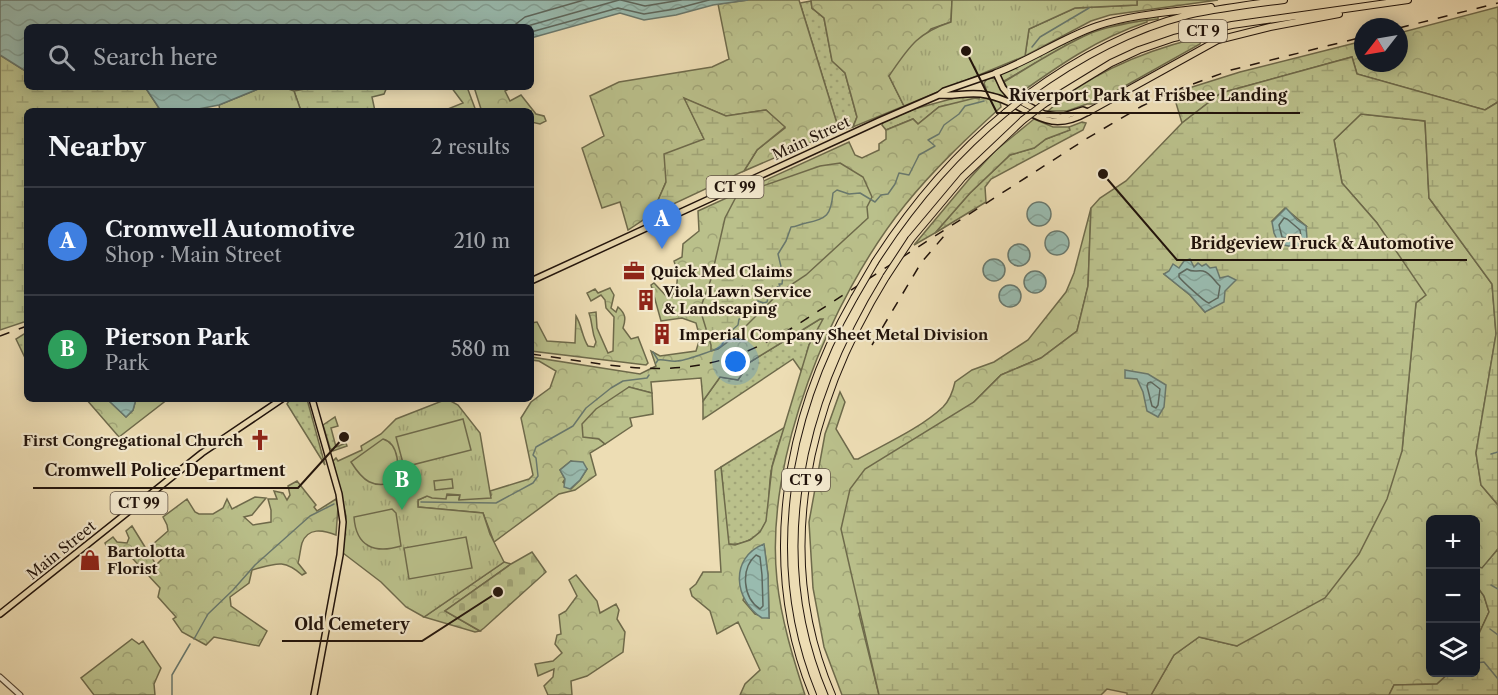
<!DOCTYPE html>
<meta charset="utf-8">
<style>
body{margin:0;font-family:"Libre Caslon Text",serif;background:#20242c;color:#f1f3f6}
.controls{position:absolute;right:18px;bottom:18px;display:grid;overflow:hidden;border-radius:9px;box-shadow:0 3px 15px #0003}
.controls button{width:54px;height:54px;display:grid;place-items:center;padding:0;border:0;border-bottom:2px solid #363941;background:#171b24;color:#f1f3f6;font:30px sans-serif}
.compass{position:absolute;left:1354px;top:18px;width:54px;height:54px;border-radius:50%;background:#171b24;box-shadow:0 3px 15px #0003;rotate:239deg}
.you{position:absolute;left:736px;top:362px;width:21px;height:21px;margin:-15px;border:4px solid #fff;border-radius:50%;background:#1a73e8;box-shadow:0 0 0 9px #1a73e833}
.badge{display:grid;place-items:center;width:39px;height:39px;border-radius:50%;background:#0b8043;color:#fff;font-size:20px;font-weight:700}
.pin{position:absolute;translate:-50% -50px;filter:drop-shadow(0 2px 3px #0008)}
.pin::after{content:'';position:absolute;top:32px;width:21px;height:18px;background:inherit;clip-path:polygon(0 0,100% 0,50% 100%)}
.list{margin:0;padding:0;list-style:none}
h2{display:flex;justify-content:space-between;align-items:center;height:78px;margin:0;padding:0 24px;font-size:26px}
h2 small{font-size:20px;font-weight:400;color:#9ea1a6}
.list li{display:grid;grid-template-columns:39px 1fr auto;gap:18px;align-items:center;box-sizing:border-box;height:108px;padding:0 24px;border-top:2px solid #363941}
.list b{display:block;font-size:22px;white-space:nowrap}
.list p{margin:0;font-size:20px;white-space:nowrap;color:#9ea1a6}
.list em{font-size:20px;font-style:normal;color:#9ea1a6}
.icon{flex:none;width:33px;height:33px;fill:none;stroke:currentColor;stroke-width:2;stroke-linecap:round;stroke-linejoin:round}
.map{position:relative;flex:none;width:1498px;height:695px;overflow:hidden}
.search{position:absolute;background:#171b24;box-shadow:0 3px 15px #0003;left:24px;top:24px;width:510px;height:66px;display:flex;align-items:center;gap:15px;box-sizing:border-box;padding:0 21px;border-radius:9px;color:#9ea1a6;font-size:22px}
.panel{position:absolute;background:#171b24;box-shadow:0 3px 15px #0003;left:24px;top:108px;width:510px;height:294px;border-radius:9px}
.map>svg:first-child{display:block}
.grass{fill:url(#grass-dots);stroke:#6e6a4b;stroke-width:1.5}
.forest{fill:url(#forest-crowns);stroke:#6e6a4b;stroke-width:1.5;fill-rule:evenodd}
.wetland{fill:url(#wetland-marsh);stroke:#6e6a4b;stroke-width:1.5;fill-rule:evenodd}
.cemetery{fill:url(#cemetery-stones);stroke:#6e6a4b;stroke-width:1.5}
.park{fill:url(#park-tufts);stroke:#6e6a4b;stroke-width:1.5}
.pitch{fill:#bac08b;stroke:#6e6a4b;stroke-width:1.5}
.water{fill:url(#water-waves);stroke:#69786d;stroke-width:1.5}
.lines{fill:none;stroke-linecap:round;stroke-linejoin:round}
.shore{stroke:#5d675d;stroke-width:1.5}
.stream{stroke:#69786d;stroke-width:1.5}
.minor-casing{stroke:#544635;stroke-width:7}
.major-casing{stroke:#21130b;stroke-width:8}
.highway-casing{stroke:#21130b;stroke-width:8}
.minor{stroke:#f3e9ce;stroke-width:4.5}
.major{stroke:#edddb4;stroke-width:5}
.highway{stroke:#edddb4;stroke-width:6}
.rail{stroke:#21130b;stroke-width:1.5;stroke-dasharray:10 10;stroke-linecap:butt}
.highway-bridge-casing{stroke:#21130b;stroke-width:8;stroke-linecap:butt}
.highway-bridge{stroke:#edddb4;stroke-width:6}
.labels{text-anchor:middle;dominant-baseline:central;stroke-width:4.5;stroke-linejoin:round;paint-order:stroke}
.shield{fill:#f3e9ce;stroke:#605346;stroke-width:1.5}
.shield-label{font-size:14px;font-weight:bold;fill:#21130b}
.street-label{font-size:15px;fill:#21130b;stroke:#f3e9ce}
.poi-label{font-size:15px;font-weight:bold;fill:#21130b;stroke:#f3e9ce;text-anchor:start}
.leader{fill:none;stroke:#21130b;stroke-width:2}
.callout-dot{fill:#21130b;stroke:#f3e9ce;stroke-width:2}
.callout-label{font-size:16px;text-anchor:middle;font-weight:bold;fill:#21130b;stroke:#f3e9ce;stroke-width:4.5;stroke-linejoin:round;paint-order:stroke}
</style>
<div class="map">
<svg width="1498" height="695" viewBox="0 0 1498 695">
<defs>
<pattern id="grass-dots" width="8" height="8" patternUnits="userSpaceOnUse" patternTransform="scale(1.5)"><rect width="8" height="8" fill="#bac08b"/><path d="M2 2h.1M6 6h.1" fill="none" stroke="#a0a477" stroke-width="1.8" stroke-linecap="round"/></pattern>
<pattern id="forest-crowns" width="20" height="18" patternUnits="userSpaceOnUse" patternTransform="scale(1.5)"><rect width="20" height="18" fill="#bac08b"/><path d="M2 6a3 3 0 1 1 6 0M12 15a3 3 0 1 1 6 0" fill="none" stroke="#a0a477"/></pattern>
<pattern id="wetland-marsh" width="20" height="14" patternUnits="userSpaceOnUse" patternTransform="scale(1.5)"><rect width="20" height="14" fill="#bac08b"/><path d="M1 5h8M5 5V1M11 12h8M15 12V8" fill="none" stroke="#a0a477"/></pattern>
<pattern id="cemetery-stones" width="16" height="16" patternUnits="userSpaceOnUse" patternTransform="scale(1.5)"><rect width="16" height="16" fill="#bac08b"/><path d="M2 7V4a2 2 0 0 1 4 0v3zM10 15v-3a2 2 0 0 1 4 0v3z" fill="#a0a477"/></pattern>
<pattern id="park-tufts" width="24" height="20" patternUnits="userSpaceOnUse" patternTransform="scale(1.5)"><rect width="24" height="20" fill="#bac08b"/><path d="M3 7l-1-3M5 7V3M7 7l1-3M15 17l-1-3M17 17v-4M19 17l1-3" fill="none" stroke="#a0a477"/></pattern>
<pattern id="water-waves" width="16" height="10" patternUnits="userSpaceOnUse" patternTransform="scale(1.5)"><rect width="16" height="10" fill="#99bbaf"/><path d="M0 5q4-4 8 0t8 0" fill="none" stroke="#84a095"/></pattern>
</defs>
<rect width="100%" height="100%" fill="#edddb4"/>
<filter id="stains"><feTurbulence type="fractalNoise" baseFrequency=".00333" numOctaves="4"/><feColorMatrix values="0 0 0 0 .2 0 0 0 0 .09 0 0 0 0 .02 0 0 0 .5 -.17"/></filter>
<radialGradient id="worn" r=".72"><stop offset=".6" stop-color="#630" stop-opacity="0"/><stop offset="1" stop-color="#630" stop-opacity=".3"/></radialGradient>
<!-- grass -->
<path class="grass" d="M811,1L812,8L824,18L832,60L845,73L857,117L853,127L839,130L800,3Z
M1158,16V19L1122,24L1093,32L1067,45L1004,81L1009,91L1016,96L1015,97L1005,87L999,74C1050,49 1100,20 1158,16Z
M988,77L996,79L1012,100L987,92L984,83Z
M962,96L980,97L979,99L939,107L918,124L913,119L886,130L882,125L883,122L914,109Z
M1082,122L1086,123L1083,130L991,179L985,187L986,202L935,233L970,193L1010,155L1034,148L1046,139L1069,130V127Z
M820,319L824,320L809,345L802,372L793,359L703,419V401L720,377L738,380L750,362Z
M27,332V362L16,339Z
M290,399H307L325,465L287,404Z
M335,417L338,426L331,428L336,447L346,443L347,446L333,451L330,448L323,425Z
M785,427C780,440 775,454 772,467C768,482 770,511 766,522C760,537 743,546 728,544L721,467Z"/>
<!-- forest -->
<path class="forest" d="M748,0H799L839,130L744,171L757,150L785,128L766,110L726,116L685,99L704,139L666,182L652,214L628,230L620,202L602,208L582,148L604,136L590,96L619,82L712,67L729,59L718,4Z
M811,0H952L951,22L931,29L889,76L904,106L853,127L857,117L845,73L832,61L824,18L812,8Z
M1137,0H1218L1110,15L1091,21L1025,56L1029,29L1075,8L1137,5Z
M1498,7V102L1485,110L1357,74L1352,57L1221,93L1182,123L1173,93L1240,72L1363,41V63H1399V33Z
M1147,20V22C1098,38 1058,66 1016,96L1009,91L1004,82C1032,65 1061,46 1091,33C1109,26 1128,23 1147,20Z
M1197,38L1201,41L1200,44L1093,104H1087L1067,111H1048C1088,74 1145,51 1197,38Z
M451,87H467L476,111H443L463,103Z
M474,87H508L509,89L505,91L510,101L521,95L536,114L544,116L546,121L540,124L531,122V111H494L481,109Z
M980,97L1000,102L1001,107C967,138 934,169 905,205C830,299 764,458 777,580C781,619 793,658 805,695H740L745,684L760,670L738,622L717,634L710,611L692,596L690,589L696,584L703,572H721L715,471L721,467L729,544L735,545L750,540L760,532L766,521L772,467L809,345L823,319H820L750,362L738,380L720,377L703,401L701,378L651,382L652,393L629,387L599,439L605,444L590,453L596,475L575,490L559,494L494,542L483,513L418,507V500L427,496L460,495L459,499L491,495L490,491L529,479L533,475L521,418L531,402L550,388L556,371L539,361L531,360V357L640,374L656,366L651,351L660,356L696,351L700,338L696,323L682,318L661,321L651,285L654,283L668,298L672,297C679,285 679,274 674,261L682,257L683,244L699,231L698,211L849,142L855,155L862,158L879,150V144L886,139V130L913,119L918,124L939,107L975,98L979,99ZM571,461L587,469L580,480L571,489L563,482L565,479L560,470ZM764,545L768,575L769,618L755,614L743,600Z
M1361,114L1425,121L1429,198L1492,284L1496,334L1476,453L1481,485L1498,505V549L1482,569L1476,566V520H1430V672L1449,673L1437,684L1394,685L1389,695H1151L1174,655L1199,637L1237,646L1402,451L1416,302L1377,223L1342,183L1334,140Z
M1034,119L1053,127H1069L1070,130L1046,139L1034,148L1010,155L970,193L935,233L914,245L970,178L995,151Z
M1091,208L1088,286L1077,331L1041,358L1001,375L974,402L859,614L879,695H842L824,647L813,588L809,522L825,434L840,392L845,402L836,429L854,459H858C885,444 921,428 943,407C950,400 953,391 955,382L972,370L994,362L1028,340L1066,292L1074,273Z
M610,288L614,295L611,308L616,312L618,307C626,314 626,319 623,328L631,339L638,337L648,363L646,365L531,351V323L537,322L547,341L575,343L576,316C582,326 582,337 588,346L594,347L596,342C591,330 593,324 589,313L596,312L597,328L608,353L613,351L614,317L606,308L605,300L601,295L591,301L587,293L595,289L598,293Z
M86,399H107L126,417L133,410L136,399H168L119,437Z
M297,481L316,505L314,507L317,511L336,499L338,507L336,535C323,530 308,527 302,543C300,550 300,556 298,563L306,573L302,575C283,558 275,564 252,570L249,583L230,597L231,606L267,631L259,646L214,637L206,645L182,632L173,619L176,617L158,597L160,588L134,560L126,554L116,556L109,552L105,543L113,537L117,542L127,543L129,538L126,531L132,526L145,547L144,552L150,554L156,565L167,554L154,550L152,545L168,531L167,525L163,517L187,499L195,512L199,514H213L223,508L227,499L232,509L255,497L266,498L252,515L244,517L253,525L271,522V510L268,499H277L274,491L283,493L287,500L290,495L288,486Z
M504,562L511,564L445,611L480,631L475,632L424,617Z
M576,575L597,601L600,613L616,604L619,610L617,619L625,632L623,652L587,676L571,681L572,695H548L544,686L553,677L554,669L538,676L535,664L553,661L562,653L555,644L557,635L561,634L559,615L566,611L577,596L569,580Z
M1476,585L1484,596L1489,612L1476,640Z
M132,639L139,644L143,641L161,668L154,684L155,695H94L81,678Z"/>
<!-- wetland -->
<path class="wetland" d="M0,55L27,72V87H145L161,111H27V321L0,330Z
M1352,57L1357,74L1485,110L1498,102V505L1481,485L1476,453L1496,334L1492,284L1429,198L1425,121L1361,114L1334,140L1342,183L1377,223L1426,295L1416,303L1402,451L1387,499L1359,554L1325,598L1237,646L1199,637L1174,655L1151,695H1127V693L1107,689L1101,695H879L841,529L850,489L865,469L974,402L1001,375L1041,358L1077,331L1088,286L1091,208L1100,198L1126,181L1182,123L1221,93ZM1285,208L1306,226L1272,221ZM1202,266L1216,273L1220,278L1205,312L1190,295L1164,274L1179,268Z
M316,87H387L384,94L372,97L375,111H301L294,91Z
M684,98L726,116L766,110L785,127L757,150L744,171L652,214L666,182L664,154L704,139Z
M840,163L863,177L872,197L867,207L868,218L806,275L780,292L737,335L718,349L711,351V345L700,309L711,279L725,218L737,195L820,166Z
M629,387L652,393L653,414L630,418L632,426L605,444L599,439L583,437L582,424L596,409Z
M1498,549V695H1389L1394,685L1437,684L1449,673L1476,672V640L1489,612L1484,596L1476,585V566L1482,568Z"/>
<!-- cemetery -->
<path class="cemetery" d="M532,552L546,572L484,628L480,631L445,611L511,564Z"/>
<!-- park -->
<path class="park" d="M952,0H1137V5L1075,8L1029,29L1025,56L904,106L889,76C909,47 917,33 951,22Z
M263,87H283L294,91L301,111H220L219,105Z
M447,399L458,405L480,433L491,498L459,500L460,495L447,494L446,499L432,498L427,496L418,500V507L483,513L490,534L504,562L424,617L406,607L381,582L343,553L346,516L333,461L336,458L338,461L362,450L361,446L381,434L396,419Z"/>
<!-- pitch -->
<path class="pitch" d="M463,419L471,450L404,467L396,437Z
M383,439C400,444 399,469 396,482C372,489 363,481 351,462Z
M452,479L453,488L435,490L434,481Z
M392,509L396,513L401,546C375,554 356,547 354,517Z
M466,537L472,568L409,579L404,548Z"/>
<!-- water -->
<path class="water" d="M0,0H748L713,5L676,15L644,20L620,13L531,38V27H27V72L0,55Z
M145,87H263L219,105L188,111H161Z
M1027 214a12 12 0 1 1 24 0a12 12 0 1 1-24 0Z
M1286,208L1297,220L1306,226L1307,238L1298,248L1279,244L1274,233L1272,222Z
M1045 243a12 12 0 1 1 24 0a12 12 0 1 1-24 0Z
M1008 255a11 11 0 1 1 22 0a11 11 0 1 1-22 0Z
M983 270a11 11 0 1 1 22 0a11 11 0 1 1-22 0Z
M1190,259L1194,267L1198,263L1202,266L1206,264L1210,268L1216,267L1220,278L1228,276L1236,280L1225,291L1224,302L1205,312L1190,295L1164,274L1169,271L1173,264L1179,268L1184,261Z
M1024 282a11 11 0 1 1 22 0a11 11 0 1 1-22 0Z
M999 296a11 11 0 1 1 22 0a11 11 0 1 1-22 0Z
M1125,370L1148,374L1166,385L1164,407L1158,417L1147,411L1143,392L1137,379L1125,378Z
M107,399H136L133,410L126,417Z
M571,461L583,462L587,469L580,480L570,489L564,487L565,479L560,470Z
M764,544L768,575L769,618H762C734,600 729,558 764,544Z"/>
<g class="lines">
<!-- shore -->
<path class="shore" d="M621,0L645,6L681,0
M512,27L525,17L584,0
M524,27L619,0
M531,32L618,8L644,14L675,9L709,0
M1284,218L1287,219L1300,230L1301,236L1296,241L1282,237L1279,225Z
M1187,269C1194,273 1196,270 1203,271C1211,273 1214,281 1220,286L1218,298C1217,298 1209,303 1209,303C1206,303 1183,282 1179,277V274Z
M1148,383L1151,382L1160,389L1158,405L1156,408L1152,406L1147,386Z
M756,555L760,557L762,575L763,606L760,609C743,598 740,569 756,555Z"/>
<!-- stream -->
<path class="stream" d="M1032,47L1040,37L1089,8
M653,352L658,360L656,363
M658,360C665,359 670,362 677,361C683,361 717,350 721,346C723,345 724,340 725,338C728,334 734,328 738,325L739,319H744L746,313H751L758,301L763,303L767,302L768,298L771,297L773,289L780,286L779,284H782L783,275L778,254L786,241L791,227C797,227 800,224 806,223C827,219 831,215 833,193L837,190L849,194L860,193L875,202L881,195L888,194L895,184L899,173L909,175L919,155L935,146L928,140L939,134L944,125L959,114L965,106L984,101
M1491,454L1498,452
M421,502L496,503L533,483L538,476L536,458L533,455L536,447L573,426L586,408L611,388L623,381L647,378L649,375
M1491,585L1498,589
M1490,629L1498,635
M194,639L208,614L233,590L255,565L310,516L334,504
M1476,663L1484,662L1498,679
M172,695V675L190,644"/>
<defs>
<path id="minor" d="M0,677L20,695"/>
<path id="major" d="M939,95C955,97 969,91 987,95C1029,103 1043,138 1088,112
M531,281L879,121L939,95L944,91L996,73L1003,88L1010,96L1044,114L1061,117L1083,110L1088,112
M312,399L339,494L343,522L340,555L314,695
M0,614L202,453L282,399"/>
<path id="highway" d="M996,73C1031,60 1062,38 1097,26C1133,14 1173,12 1211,7
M1027,95C1076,59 1129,30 1188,15C1220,8 1252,4 1284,0
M1044,104L1111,63L1139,50L1174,38L1232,25L1408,0
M1088,112L1218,40L1270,27L1339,14
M911,239L963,177L1023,120
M875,262C911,206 954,155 1006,112
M813,695C759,564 785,418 854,298
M832,695C771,553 808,404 886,277"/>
</defs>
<!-- minor casing -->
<use href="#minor" class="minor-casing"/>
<!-- major casing -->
<use href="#major" class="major-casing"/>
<!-- highway casing -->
<use href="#highway" class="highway-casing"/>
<!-- minor -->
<use href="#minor" class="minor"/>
<!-- major -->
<use href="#major" class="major"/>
<!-- highway -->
<use href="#highway" class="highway"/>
<!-- rail -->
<path class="rail" d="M1399,28L1498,3
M0,336L27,326
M872,345L921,263L944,236
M531,354C635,368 696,387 792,328L1086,139L1142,106L1182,88L1231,70L1363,37"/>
<defs>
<path id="highway-bridge" d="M1006,112L1027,95
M1023,120L1044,104
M886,277L911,239
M854,298L875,262"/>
</defs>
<!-- highway-bridge casing -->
<use href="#highway-bridge" class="highway-bridge-casing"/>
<!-- highway-bridge -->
<use href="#highway-bridge" class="highway-bridge"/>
</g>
<!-- icons -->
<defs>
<symbol id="office-bare" viewBox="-9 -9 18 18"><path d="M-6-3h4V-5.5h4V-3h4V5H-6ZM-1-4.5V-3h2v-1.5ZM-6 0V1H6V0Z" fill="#8f2418" stroke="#f3e9ce" stroke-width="2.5" paint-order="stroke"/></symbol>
<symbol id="building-bare" viewBox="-9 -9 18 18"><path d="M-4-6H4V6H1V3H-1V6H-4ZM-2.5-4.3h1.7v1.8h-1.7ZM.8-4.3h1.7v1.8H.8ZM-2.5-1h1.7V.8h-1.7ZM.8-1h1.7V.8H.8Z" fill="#8f2418" stroke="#f3e9ce" stroke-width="2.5" paint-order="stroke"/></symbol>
<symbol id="church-bare" viewBox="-9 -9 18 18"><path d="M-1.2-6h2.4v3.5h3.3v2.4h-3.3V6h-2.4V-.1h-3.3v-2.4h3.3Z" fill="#8f2418" stroke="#f3e9ce" stroke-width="2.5" paint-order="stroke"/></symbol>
<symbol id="shop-bare" viewBox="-9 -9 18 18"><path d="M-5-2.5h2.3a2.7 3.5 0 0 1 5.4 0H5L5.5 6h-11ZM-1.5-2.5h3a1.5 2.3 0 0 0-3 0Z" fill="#8f2418" stroke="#f3e9ce" stroke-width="2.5" paint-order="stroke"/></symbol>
</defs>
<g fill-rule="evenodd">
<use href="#office-bare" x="619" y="256" width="30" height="30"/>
<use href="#building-bare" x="631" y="285" width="30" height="30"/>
<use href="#building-bare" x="647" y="319" width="30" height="30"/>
<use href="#church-bare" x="245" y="425" width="30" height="30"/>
<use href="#shop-bare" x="75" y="545" width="30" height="30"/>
</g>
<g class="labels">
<!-- shield labels -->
<g class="shield">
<rect x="1179" y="20" width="48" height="22" rx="4.5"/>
<rect x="706.5" y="176" width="57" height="22" rx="4.5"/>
<rect x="782" y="469" width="48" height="22" rx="4.5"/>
<rect x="110.5" y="492" width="57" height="22" rx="4.5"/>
</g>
<g class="shield-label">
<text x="1203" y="31">CT 9</text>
<text x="735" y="187">CT 99</text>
<text x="806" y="480">CT 9</text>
<text x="139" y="503">CT 99</text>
</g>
<!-- street labels -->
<g class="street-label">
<text transform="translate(811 138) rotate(-25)">Main Street</text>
<text transform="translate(61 550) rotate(-39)">Main Street</text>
</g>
<!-- poi labels -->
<g class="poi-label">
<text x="651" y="271">Quick Med Claims</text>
<text x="663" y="291">Viola Lawn Service<tspan x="663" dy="17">&amp; Landscaping</tspan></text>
<text x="679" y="334">Imperial Company Sheet Metal Division</text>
<text x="243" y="440" text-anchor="end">First Congregational Church</text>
<text x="107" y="551">Bartolotta<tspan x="107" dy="17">Florist</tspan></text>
</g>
</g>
<!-- callouts -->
<path class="leader" d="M966 51L997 113H1300M1103 174L1177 260H1467M344 437L298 488H33M498 592L422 641H282"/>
<g class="callout-dot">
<circle cx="966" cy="51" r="6"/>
<circle cx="1103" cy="174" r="6"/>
<circle cx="344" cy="437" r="6"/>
<circle cx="498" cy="592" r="6"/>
</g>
<g class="callout-label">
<text x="1148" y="101">Riverport Park at Frisbee Landing</text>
<text x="1322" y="249">Bridgeview Truck &amp; Automotive</text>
<text x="165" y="476">Cromwell Police Department</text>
<text x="352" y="630">Old Cemetery</text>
</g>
<rect width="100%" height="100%" filter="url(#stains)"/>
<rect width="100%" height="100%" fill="url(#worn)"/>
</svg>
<div class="controls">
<button>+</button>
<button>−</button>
<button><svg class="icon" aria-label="layers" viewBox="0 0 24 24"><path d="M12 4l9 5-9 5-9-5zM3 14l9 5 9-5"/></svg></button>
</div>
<svg class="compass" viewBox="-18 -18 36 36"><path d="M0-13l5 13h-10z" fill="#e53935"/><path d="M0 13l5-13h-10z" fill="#9ea1a6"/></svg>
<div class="you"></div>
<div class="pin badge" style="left:662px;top:249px;background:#3f7fe0">A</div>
<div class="pin badge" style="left:402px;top:510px;background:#2e9e5b">B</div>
<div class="search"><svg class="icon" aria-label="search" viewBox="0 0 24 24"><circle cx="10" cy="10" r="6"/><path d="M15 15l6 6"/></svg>Search here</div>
<section class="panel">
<h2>Nearby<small>2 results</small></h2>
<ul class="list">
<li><span class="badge" style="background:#3f7fe0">A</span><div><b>Cromwell Automotive</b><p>Shop · Main Street</p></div><em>210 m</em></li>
<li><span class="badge" style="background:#2e9e5b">B</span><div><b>Pierson Park</b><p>Park</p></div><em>580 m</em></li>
</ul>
</section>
</div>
